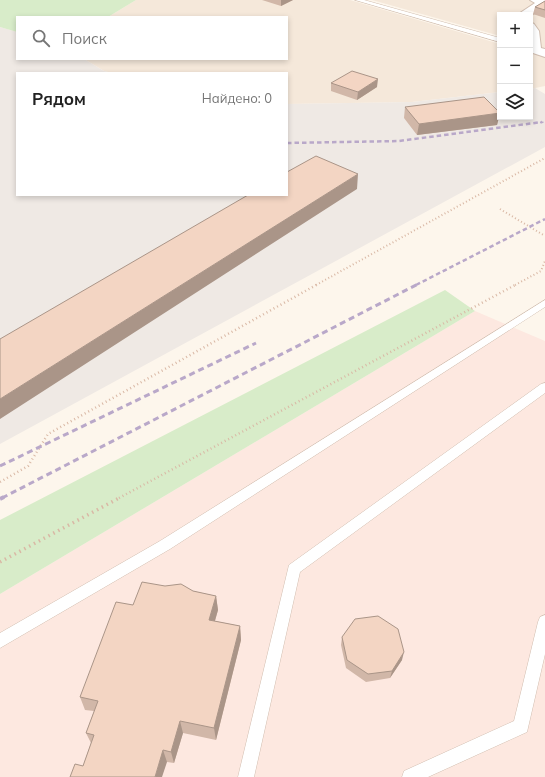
<!DOCTYPE html>
<html lang="ru">
<meta charset="utf-8">
<style>
body{margin:0;font-family:Mulish,sans-serif;background:#f2f2f2;color:#222}
.controls{position:absolute;right:12px;top:12px;display:grid;overflow:hidden;border-radius:0px;box-shadow:0 2px 6px #0003}
.controls button{width:36px;height:36px;display:grid;place-items:center;padding:0;border:0;border-bottom:1px solid #e0e0e0;background:#fff;color:#222;font:20px sans-serif}
.list{margin:0;padding:0;list-style:none}
h2{display:flex;justify-content:space-between;align-items:center;height:52px;margin:0;padding:0 16px;font-size:17px}
h2 small{font-size:13px;font-weight:400;color:#767676}
.icon{flex:none;width:22px;height:22px;fill:none;stroke:currentColor;stroke-width:2;stroke-linecap:round;stroke-linejoin:round}
.map{position:relative;flex:none;width:545px;height:777px;overflow:hidden}
.search{position:absolute;background:#fff;box-shadow:0 2px 6px #0003;left:16px;top:16px;width:272px;height:44px;display:flex;align-items:center;gap:10px;box-sizing:border-box;padding:0 14px;border-radius:0px;color:#767676;font-size:15px}
.panel{position:absolute;background:#fff;box-shadow:0 2px 6px #0003;left:16px;top:72px;width:272px;height:124px;border-radius:0px}
.map>svg:first-child{display:block}
.residential{fill:#f5e8da}
.commercial{fill:#fde8e0}
.industrial{fill:#efe9e4}
.green{fill:#d8ecc9}
.lines{fill:none;stroke-linecap:round;stroke-linejoin:round}
.lane-casing{stroke:#d1beb0;stroke-width:1}
.street-casing{stroke:#d1beb0;stroke-width:2}
.path-far2{stroke:#d9b8a5;stroke-width:2;stroke-dasharray:1 2.5;stroke-linecap:butt}
.path-far1{stroke:#d9b8a5;stroke-width:2.5;stroke-dasharray:1 3;stroke-linecap:butt}
.path{stroke:#d9b8a5;stroke-width:3.5;stroke-dasharray:1.5 4;stroke-linecap:butt}
.lane{fill:#fff;fill-rule:evenodd}
.street{fill:#fff;fill-rule:evenodd}
.rail-far3{stroke:#b9a8c9;stroke-width:1.5;stroke-dasharray:3.5 2.5;stroke-linecap:butt}
.rail-far2{stroke:#b9a8c9;stroke-width:2.5;stroke-dasharray:4.5 3;stroke-linecap:butt}
.rail-far1{stroke:#b9a8c9;stroke-width:3;stroke-dasharray:6 4;stroke-linecap:butt}
.rail{stroke:#b9a8c9;stroke-width:4;stroke-dasharray:8 5;stroke-linecap:butt}
.wall{fill:#d1b7a8}
.shaded-wall{fill:#aa9588}
.building{fill:#f3d5c3;stroke:#aa9588}
</style>
<div class="map">
<svg width="545" height="777" viewBox="0 0 545 777">
<rect width="100%" height="100%" fill="#fdf6ec"/>
<!-- residential -->
<path class="residential" d="M136,0H350L500,44V92L412,102L287,104V73H112L104,71L84,59H287V17H108Z
M372,0H545V48L530,44V15H500V36Z
M530,53L545,57V86L530,89Z"/>
<!-- commercial -->
<path class="commercial" d="M475,311L545,341V777H0V594Z"/>
<!-- industrial -->
<path class="industrial" d="M0,27L17,32V59H84L104,71L112,73H17V195H287V104L412,102L500,92V117H530V89L535,88L545,94V147L0,444Z"/>
<!-- green -->
<path class="green" d="M0,0H136L108,17H17V32L0,27Z
M445,290L475,311L0,594V520Z"/>
<g class="lines">
<defs>
<path id="lane" d="M355,0H364L500,38V42Z
M545,300V307L170,549L0,648V633L160,541Z
M545,383V393L300,572L254,777H238L289,565L541,384Z
M545,615V654L527,732L428,777H402L404,771L514,721L538,622L540,617Z"/>
<path id="street" d="M530,0H545V7L530,16L517,15L535,3Z
M530,22L534,24L539,31L541,48L545,49V57L530,52Z"/>
</defs>
<!-- lane casing -->
<use href="#lane" class="lane-casing"/>
<!-- street casing -->
<use href="#street" class="street-casing"/>
<!-- path-far2 -->
<path class="path-far2" d="M500,209L545,236
M316,285L545,158
M515,285L541,271L545,261"/>
<!-- path-far1 -->
<path class="path-far1" d="M0,482L28,466L48,434L318,284
M119,498L517,284"/>
<!-- path -->
<path class="path" d="M0,562L121,497"/>
<!-- lane -->
<use href="#lane" class="lane"/>
<!-- street -->
<use href="#street" class="street"/>
<!-- rail-far3 -->
<path class="rail-far3" d="M534,123L545,122"/>
<!-- rail-far2 -->
<path class="rail-far2" d="M287,143L399,141L542,122
M416,285L545,219"/>
<!-- rail-far1 -->
<path class="rail-far1" d="M0,466L256,343
M2,498L418,284"/>
<!-- rail -->
<path class="rail" d="M0,499L4,497"/>
</g>
<!-- wall -->
<path class="wall" d="M262,0H293L281,6Z
M545,1V18L533,14L535,7Z
M331,83L377,87L357,100L331,91Z
M405,107L500,113L497,125L417,135L404,118Z
M193,591L216,596L218,610L215,621L240,626L241,640L216,740L183,733L174,763L167,762L83,766L91,743L86,733L94,711L85,710L80,697L133,605Z
M342,637L402,660L390,678L366,682L346,668L341,645Z"/>
<!-- shaded-wall -->
<path class="shaded-wall" d="M281,0H293L281,6Z
M378,79L377,87L357,100L358,92Z
M500,113L497,125L417,135L419,124Z
M358,174L357,189L0,419V399Z
M216,596L218,610L211,634L209,620Z
M240,626L241,640L216,740L214,728Z
M404,652L402,660L390,678L392,671Z
M180,721L183,733L174,763L171,752Z
M163,750L167,762L162,777H155Z"/>
<!-- building -->
<path class="building" d="M545,1V10L535,7Z
M352,71L378,79L358,92L331,83Z
M484,97L500,113L419,124L405,107Z
M316,156L358,174L0,399V339L248,195H287V172Z
M142,582L165,586L181,584L193,591L216,596L209,620L240,626L214,728L180,721L171,752L163,750L155,777H70L75,764L83,766L94,735L86,733L98,701L80,697L116,602L133,605Z
M378,616L398,629L404,652L392,671L368,674L347,660L342,637L355,619Z"/>
</svg>
<div class="controls">
<button>+</button>
<button>−</button>
<button><svg class="icon" aria-label="layers" viewBox="0 0 24 24"><path d="M12 4l9 5-9 5-9-5zM3 14l9 5 9-5"/></svg></button>
</div>
<div class="search"><svg class="icon" aria-label="search" viewBox="0 0 24 24"><circle cx="10" cy="10" r="6"/><path d="M15 15l6 6"/></svg>Поиск</div>
<section class="panel">
<h2>Рядом<small>Найдено: 0</small></h2>
<ul class="list">
</ul>
</section>
</div>
